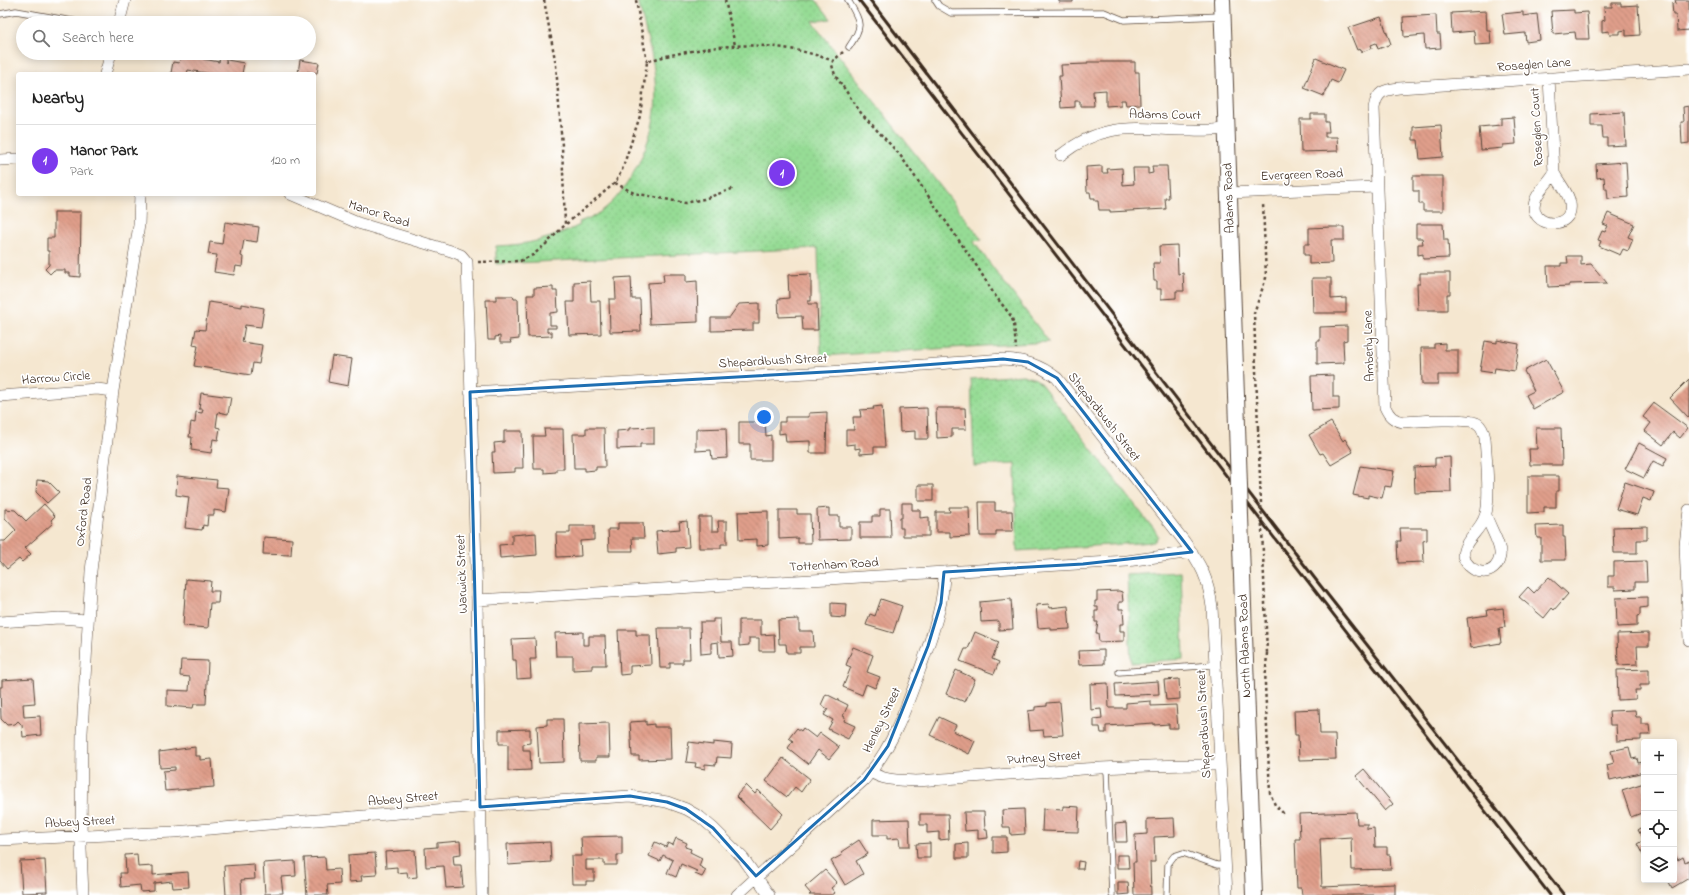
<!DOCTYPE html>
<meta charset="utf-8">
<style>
body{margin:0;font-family:"Indie Flower",sans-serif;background:#f2f2f2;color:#222}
.controls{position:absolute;right:12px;bottom:12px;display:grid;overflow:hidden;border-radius:4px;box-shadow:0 2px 10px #0003}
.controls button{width:36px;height:36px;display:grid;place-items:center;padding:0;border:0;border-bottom:1px solid #e0e0e0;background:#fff;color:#222;font:20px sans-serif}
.you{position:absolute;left:764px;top:417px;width:14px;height:14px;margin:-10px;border:3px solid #fff;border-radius:50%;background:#1a73e8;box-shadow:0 0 0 6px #1a73e833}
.badge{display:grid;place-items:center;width:26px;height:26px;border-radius:50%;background:#7c3aed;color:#fff;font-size:13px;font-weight:700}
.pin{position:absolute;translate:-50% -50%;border:2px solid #fff;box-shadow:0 1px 4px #0006}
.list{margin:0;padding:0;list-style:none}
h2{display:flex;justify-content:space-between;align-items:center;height:52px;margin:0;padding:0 16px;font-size:17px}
h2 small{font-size:13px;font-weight:400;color:#767676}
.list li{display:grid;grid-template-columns:26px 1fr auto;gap:12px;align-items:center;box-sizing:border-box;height:72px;padding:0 16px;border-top:1px solid #e0e0e0}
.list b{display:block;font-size:15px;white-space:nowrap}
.list p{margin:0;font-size:13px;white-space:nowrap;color:#767676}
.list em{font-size:13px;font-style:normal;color:#767676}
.icon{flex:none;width:22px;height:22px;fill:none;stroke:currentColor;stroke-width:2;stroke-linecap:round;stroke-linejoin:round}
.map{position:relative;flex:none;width:1689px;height:895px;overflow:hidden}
.search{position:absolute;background:#fff;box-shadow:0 2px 10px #0003;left:16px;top:16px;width:300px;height:44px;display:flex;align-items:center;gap:10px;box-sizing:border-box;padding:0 14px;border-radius:22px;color:#767676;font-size:15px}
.panel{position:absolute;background:#fff;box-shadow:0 2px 10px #0003;left:16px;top:72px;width:300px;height:124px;border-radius:4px}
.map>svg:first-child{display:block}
.park{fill:url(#park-dots);stroke:#68835a}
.building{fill:url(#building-back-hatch)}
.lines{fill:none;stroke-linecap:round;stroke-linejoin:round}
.lane-casing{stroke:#574639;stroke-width:7}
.street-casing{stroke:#574639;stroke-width:12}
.secondary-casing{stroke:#574639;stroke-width:18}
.path{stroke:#574639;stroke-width:2.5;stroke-dasharray:3 3;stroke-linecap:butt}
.lane{stroke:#fff;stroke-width:5.5}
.street{stroke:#fff;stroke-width:11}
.secondary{stroke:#fff;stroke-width:16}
.rail{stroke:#3b2a1e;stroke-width:3}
.secondary-bridge-casing{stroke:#574639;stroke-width:18;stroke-linecap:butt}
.path-bridge{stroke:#574639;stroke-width:2.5;stroke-dasharray:3 3;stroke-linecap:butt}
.secondary-bridge{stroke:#fff;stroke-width:16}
.marked{fill:none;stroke:#1f6fb2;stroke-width:3;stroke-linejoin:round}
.labels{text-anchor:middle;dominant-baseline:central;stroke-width:3.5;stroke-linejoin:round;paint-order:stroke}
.street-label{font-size:13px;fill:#3b2a1e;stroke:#fff}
</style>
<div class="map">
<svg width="1689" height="895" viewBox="0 0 1689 895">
<defs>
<pattern id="park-dots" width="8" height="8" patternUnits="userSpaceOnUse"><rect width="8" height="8" fill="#96dc95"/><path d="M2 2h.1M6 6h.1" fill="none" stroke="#82bd80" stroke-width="1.8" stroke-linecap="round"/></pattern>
<pattern id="building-back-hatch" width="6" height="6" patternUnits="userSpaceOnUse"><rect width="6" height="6" fill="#e09f8b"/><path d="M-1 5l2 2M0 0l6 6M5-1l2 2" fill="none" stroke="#b78271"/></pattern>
</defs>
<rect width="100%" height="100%" fill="#fff"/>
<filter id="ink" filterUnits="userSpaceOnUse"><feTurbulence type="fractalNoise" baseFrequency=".025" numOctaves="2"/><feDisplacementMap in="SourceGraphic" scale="8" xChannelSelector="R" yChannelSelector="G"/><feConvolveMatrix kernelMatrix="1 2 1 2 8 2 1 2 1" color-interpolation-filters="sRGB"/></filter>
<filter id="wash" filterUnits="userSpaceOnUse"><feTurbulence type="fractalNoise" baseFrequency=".012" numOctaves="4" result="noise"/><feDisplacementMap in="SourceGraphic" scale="16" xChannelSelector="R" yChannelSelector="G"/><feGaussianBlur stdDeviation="0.9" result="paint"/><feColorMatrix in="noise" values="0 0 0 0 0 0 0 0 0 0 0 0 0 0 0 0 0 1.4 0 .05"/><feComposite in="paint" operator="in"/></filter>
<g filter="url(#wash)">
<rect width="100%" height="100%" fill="#f5e7d0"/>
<!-- park -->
<path class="park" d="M638,0H816L831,19L812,21L982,240L973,241L1049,342L821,356L818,248L496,264V246C528,245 551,239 580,225L579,222C584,220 589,218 594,216C626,199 651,146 655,111C656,101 656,90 655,80C654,57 643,24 638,0Z
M1023,375L1036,379L1041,384L1156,532L1158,536L1154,542L1017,551L1015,464L974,466L971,379Z
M1181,572L1184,659L1131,663L1127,575Z"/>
<g id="blocks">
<!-- building -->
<path class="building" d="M1059,0H1073V2H1059Z
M1675,0H1689V30L1677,31L1676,15H1673L1672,4L1676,3Z
M1612,3H1621V6L1638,5L1640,35L1626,36V30L1620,31V34H1609V31L1602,32V21L1605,20L1604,7H1612Z
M1574,10V13L1587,12L1589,39H1576L1575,32L1553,34L1551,11Z
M1486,11L1487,30H1490L1491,44L1475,45L1474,31L1452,33L1451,13Z
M1523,12V16L1537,14L1540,40L1526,42L1525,33L1505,35L1502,14Z
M1436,15L1437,34H1440L1441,48L1425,49L1424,35L1404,37L1403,17Z
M1381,17L1391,44L1378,49L1376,43L1371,45L1372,48L1362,52L1361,49L1357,50L1348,28Z
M174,53H204L203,59L219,62L220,57L226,58V63L227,60L244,63L242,74H212L188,70L187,74L171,73L173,62L179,63L181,57L173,56Z
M1316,58L1344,70L1338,83L1331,80L1324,96L1304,88Z
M300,60L319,63L317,73L307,72V74L298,73Z
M1087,62H1135V72H1139L1140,104L1126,105L1125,100H1121V105L1106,106V90L1093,91L1094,106H1080V101H1075V107L1061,108L1059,76H1062L1061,65L1087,64Z
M1689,106V143L1682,144L1681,122H1684L1683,107Z
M1624,112L1626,145L1607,146V138H1603L1602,126H1591V114Z
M1311,114H1325V122H1328L1329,132H1325V137H1337L1338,151L1301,152L1300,119H1311Z
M1514,117L1516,144L1503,145V148L1481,150L1479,127L1501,125V118Z
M1441,125L1443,157L1420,159L1418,140H1413V127Z
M1626,162L1628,197L1608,199L1607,189H1605L1604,177L1597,178L1596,164Z
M1102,166V173H1108L1107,169L1122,168L1123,185L1134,184L1133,168H1148V174L1153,173L1152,166H1167L1169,198H1165L1166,209L1110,212V210H1099L1098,201H1095V198H1091L1090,192H1087L1086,167Z
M1413,176H1443V211H1423V204H1419V191H1413Z
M54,212H81L80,277L70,276V273H65V270H54L50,274L45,269L49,265V251H47V238H54Z
M1608,213L1634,224L1628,237L1633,239L1628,251L1623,249L1620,255L1599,246L1601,241L1598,240L1602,231L1605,232L1608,226L1603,224Z
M225,222L259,227L257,242L244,240L241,256L243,257L242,267L236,266L234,275L214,272L217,255L208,254L210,242L222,244Z
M1416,224H1443L1444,240H1448L1449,258L1423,259V254L1418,255V244H1423L1422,238H1416Z
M1331,227H1344V240H1331L1332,263L1309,264V255H1304V244H1309V228Z
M1177,245L1178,274L1183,273L1184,291H1176V298L1161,299V289H1157V281H1154L1153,263H1160L1159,246Z
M1567,256H1581V265L1591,264L1607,283L1569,284V286L1548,287L1547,266H1561V263H1568Z
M1420,273H1450V294H1447V310H1418L1417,284H1420Z
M663,274H686V282L697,281L698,322L650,324L648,283L664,282Z
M811,274V301H808V304H817L818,330H803L802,316L779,317L778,299L789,298L788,275Z
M631,277L632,299H640L641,331L610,332L609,299H616L615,278Z
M1312,278H1331V299L1346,298V313H1313Z
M590,281L591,301H600L601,334L569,335L567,302H574V282Z
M553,287V291H557L558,312L550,313V325H556V328H547V332H552V336L528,337L527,295H534V288Z
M496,296H513L514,299H518L519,339L510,340L511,343H500V336L495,337V340H488L486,300H496Z
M209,302L242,307V304L264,308L261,327L245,325L242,342L262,345L259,364L253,363L251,375L194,366L198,346L193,345L196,329L205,330Z
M759,303V323H753V330L711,331V318H729L739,304Z
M1347,326V340L1343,341L1344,363L1317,364V341H1320V327Z
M1497,340L1519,344L1515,371L1495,368L1494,373L1480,371L1485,341L1497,343Z
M1445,343V350H1458V375H1438V384H1422L1421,348H1434V344Z
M332,356L352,359L348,386L328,382Z
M1546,359L1564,392L1533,409L1526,395L1534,391L1524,371Z
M1333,375V397H1339V409L1312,410L1311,376Z
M1689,379V418L1670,398Z
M201,393L231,397L228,414L218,412L216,427L220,428L218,440L213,439L211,453L191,450L192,437H189L191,422L195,423L196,412L202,413L203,409H199Z
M1654,403L1688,428L1680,438L1673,432L1663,445L1645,431L1651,423L1643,417Z
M882,406L885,447H874V453L860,454V448L855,449V444L846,445V430H854L853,417H861L860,410L874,409L873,407Z
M927,408L928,439H915V431L900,432L899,409Z
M936,408H965L966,429H952V437L937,438Z
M827,412L826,453H810V441L786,442L785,433L779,434V422H785V417H809V413Z
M739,422H765L766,436L771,435V460H750V444H739Z
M1331,422L1343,441L1345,439L1353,452L1331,465L1323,453L1320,454L1309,435Z
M654,427V444H640V448L617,449V431L629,430V428Z
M586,428H604L605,467H596V470L585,471V468H574L573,434H586Z
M726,428L727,458L712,459L711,450L696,451V429Z
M1536,428H1561L1562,465H1530L1529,449H1537Z
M544,429H563L564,469H556V472L544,473V469H534L533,436H545Z
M504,431H522L523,468H515V472L493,473L492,452H495L494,443L504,442Z
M1639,443L1667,458L1663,466L1653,461L1644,478L1625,469Z
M1450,457L1451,492L1415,493L1414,467L1435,466V458Z
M1360,466L1394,471L1391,487L1385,486L1382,498L1368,495V498L1353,495Z
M177,476L217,480L216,487L229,488L226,512L214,510V515H208L207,526L203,525L202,530L185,528L189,497L176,495Z
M1528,476H1559V491H1556V507H1544V512L1528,513Z
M37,480L48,481L59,492L47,503L36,492Z
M1625,482L1654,492L1651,501L1643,498L1637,515L1616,509Z
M918,485H933V501H918Z
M979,502H995V511H1012L1013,531H996V536H980Z
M902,503H912V510H920V518L929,517V536H903V528H900V518H902Z
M44,504L55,516L51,520L53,523L25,548L31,554L22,562L19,559L7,569L0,561V541H5L16,530L5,518V509L15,510L26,521Z
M949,507H969L970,536L950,537V532H936V512H950Z
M829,508V516H839V527H851V539L818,540L817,509Z
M880,509H890L891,538H860V522H872V516H880Z
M779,510H797V514H810L811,543H798V538L779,539Z
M768,511V545L757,546V539L739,540L738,512Z
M699,517H712V531H719L718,521H727V544H721V548H699Z
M687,521L689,547L676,548V552L658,554L656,531L680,529L679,522Z
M618,523H643L644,538H632L633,551H609L608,529H618Z
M1563,525V537H1565L1566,560H1541V538H1537L1536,526Z
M570,526H594V540L580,541L581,556L557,557L556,533H570Z
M1647,526V540H1637V553H1614L1613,527Z
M1400,528H1427V540L1423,541L1424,562L1398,563L1397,541H1401Z
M536,533L537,555L500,558L499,545L512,544V535Z
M264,537L292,539L291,555L263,554Z
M1646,561L1647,582H1635V589L1615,590V587H1608V576H1614V562Z
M1549,577L1568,594L1554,610L1552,608L1544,618L1519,597L1528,587L1534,593Z
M186,579L211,581L210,591H219L218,603H210L208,628L183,626Z
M1119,591L1122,592L1123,602H1119V609H1123L1124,624H1120V631H1124V641L1099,642L1098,633H1096L1098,622H1095V611H1098V607H1095V601H1097V592Z
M1648,597V607L1640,608V615L1637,616V626L1617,627L1616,598Z
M881,599L902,606L893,633L866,625L870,614L875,616Z
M1011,599L1013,629L999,630V621L981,622L980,602Z
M831,603L846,604L845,618L831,617Z
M1049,604L1050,608L1068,606L1070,629L1051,630V627L1038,628L1036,605Z
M1503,608L1505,627L1499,628L1501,643L1471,648L1467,618L1488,615L1487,610Z
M713,619H720L721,642H732L733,656L719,657L718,642L711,643V653L701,654L700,622H713Z
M799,619V631H813L814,647H800V653H787L786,644H779L778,620Z
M739,620H761V635L774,634L775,651H759V638H749V645L739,646Z
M658,628H689L690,659H683V663H670V668H660Z
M618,630H636V635H650L651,665L630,666V674L620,675Z
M583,632V645H589V636H605L606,665H592V669L573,670V656H556L555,633Z
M975,632L999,642L992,659L999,662L994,674L960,661L965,649H968Z
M1649,633V646H1637L1638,664L1618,665L1617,634Z
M535,638L536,659H530L531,678L517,679L516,660H513L512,639Z
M853,647L873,655L867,672L880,677L875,688L866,684L862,695L843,687L851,667L846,665Z
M1104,650V664L1079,665L1078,651Z
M181,660L208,661L206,704H194L193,708L167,706V690L189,691L190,677L180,676Z
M1649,669V685H1640V690H1635L1636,699L1618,700L1617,670Z
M956,670L975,679L965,702L946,694Z
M33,678L35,703L23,704L24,717L40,716L41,735L23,737L22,725L18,721L15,724L7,725L1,719L0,687H2V680Z
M1179,679L1180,699L1166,700L1164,680Z
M1158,681L1159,694L1116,696L1115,684Z
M1108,683L1109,708H1126V703L1151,701V706L1176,705L1178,728H1169V724L1154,725V723L1106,726V733H1101L1100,727H1094V719L1102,718L1101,709L1091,710L1090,684Z
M826,694L848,705L843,716L845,717L844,721L855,726L848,739L828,729L833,720L824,715L828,709L821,705Z
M1060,702L1063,735L1044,736L1043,730L1030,731L1028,711L1035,710V707L1047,706V703Z
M1319,709L1320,734H1335L1336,759L1299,760L1298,735H1295L1294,710Z
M1635,710L1636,717H1641V724H1649L1650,735H1641V740L1617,741L1616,725H1610L1609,711Z
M939,717L956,725L953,731L975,741L969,754L930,735Z
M547,719H563L564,762L539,763L537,726L547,725Z
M646,721V725L654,724V727H670L671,759L639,760V756H632L630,722Z
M609,723L610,757H596V761H580L579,724Z
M797,728L801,731L803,728L816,738L820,733L839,747L829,759L818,750L808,764L788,748L793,741L789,738Z
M530,729V743L523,744V750H530L531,770L508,771V744H499V730Z
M689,742L713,745V742L732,744L731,758L717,757L716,765L705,764V769L695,767L696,763L686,762Z
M195,747V756H200V760L212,759L214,787L165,791L163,771L175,770V767L160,768L159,752Z
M1629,747L1632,759L1637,758L1638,763L1644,762V772L1610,780L1607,765L1614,763L1611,751Z
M783,758L810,779L801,792L795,787L787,797L766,781Z
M1364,769L1393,804L1385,811L1356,776Z
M1644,783V812L1631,817L1622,790Z
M746,785L755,794L758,790L783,814L770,829L736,796Z
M1063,806L1079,807L1078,832L1042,831L1043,809L1063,810Z
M1024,809L1025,834L1011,835L1010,827H1003L1002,810Z
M964,812H984L985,830H987L988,838L978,839V830L965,831Z
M1356,812L1357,824H1367V829L1374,828L1375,847H1387V855H1390L1391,869L1352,870L1351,837L1320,839L1322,887L1395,884V895H1302L1301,888H1297L1295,839H1300L1299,814Z
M920,814H948L949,839L939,840V832L927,833V825H920Z
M1174,818L1175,836L1154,837L1155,862H1150L1151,895H1134L1133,862H1136L1135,835L1147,834V819Z
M909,819L910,846H900L899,838L887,839V835H873V820Z
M1126,823L1127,842H1116L1115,824Z
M1644,826V857L1637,844L1644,840L1638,830Z
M622,836V855H617V865H604V860H586V870H594V881H586V884H572L571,856H582L581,837Z
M993,837H1007V852L993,853Z
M676,838L687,843L685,847L691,849L690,852L702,858L699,866L706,870L702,877L695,874L697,871L681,864L676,877L667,873L673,860L663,855L660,861L649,856L655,842L666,847L668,843L673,845Z
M859,840L868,854L856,861L863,874L845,885L831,861L842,855L841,852Z
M460,841L461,854L453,855L454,865H461L463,887L446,888L444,866L426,867L425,848L437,847V843Z
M550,842L551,862L508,865L507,844Z
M930,843V858H917L916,844Z
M968,843V858H956V844Z
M415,850L417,877L408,878L407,872L397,873V867L386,868L385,852Z
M375,853L377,875L361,876L362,881L349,882L348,855Z
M1674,853L1678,860L1683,857L1685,862L1689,860V878L1672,888L1668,880H1674Z
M137,854L138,867L153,866V875L188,872L189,887L173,888L172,881L154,883V891L141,892L140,885L121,887L120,873H126L125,855Z
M1117,855H1128L1129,868H1117Z
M325,857L326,870L339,869L340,884L327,885L328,895H307L304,858Z
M45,860L47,892L22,893L20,861Z
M295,861L296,876L281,877L283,893L265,894L263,863Z
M1078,861L1084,862L1083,869H1077Z
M254,864L255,879L241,880L242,895H226L224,866Z
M825,870L837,883L831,888L835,893L832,895H809L811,894L805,887Z
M1118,882H1128L1129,894L1118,895Z"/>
</g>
</g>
<g filter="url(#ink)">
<use href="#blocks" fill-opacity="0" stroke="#574639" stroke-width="1"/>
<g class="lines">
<defs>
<path id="lane" d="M848,0C861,23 864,25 849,47
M935,0L939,6L951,13L1104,12L1124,20L1221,16
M0,14L16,11L84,23
M1119,672L1214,665
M1107,768L1112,895
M1167,895L1168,864L1174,856L1183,853L1217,865H1226"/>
<path id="street" d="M119,23L125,0
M105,74L111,53
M1549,78L1554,173C1549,182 1537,192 1535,201C1527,228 1575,232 1570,203C1569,193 1559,183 1554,173
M1061,155C1107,119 1140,130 1192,130C1204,131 1215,130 1226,129
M0,160L18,159
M1229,193L1376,187
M290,194L358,223L451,251L461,255L467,262L477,600L482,895
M470,392L844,371L1003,359C1025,360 1040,365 1057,378L1184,541C1201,565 1208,577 1212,607L1227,895
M0,396L97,389L113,391
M1689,510L1685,545L1689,640
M1486,515C1489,526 1502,546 1500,556C1496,578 1471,577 1463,556C1464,539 1480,532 1485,516C1491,502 1486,455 1485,438C1484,433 1482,427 1478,424C1470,417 1416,421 1403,422C1393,420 1389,416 1385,407L1374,108C1377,91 1384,90 1399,88L1689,69
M477,600L1127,561L1192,552
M0,622L59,618L87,620
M871,772C884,781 900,780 915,781C1017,774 1118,764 1220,765
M0,840L174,832L494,805L630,796L667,802L686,809L700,817L713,828L743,858L769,895
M83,895L81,849L82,733L91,571L113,391L139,225L140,194
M737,895L864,780C894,746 908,703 923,661C933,632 944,603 944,572"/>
<path id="secondary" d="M1222,0L1236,396
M1244,635L1254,895"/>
</defs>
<!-- lane casing -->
<use href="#lane" class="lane-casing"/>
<!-- street casing -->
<use href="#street" class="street-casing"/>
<!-- secondary casing -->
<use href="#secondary" class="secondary-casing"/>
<!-- path -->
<path class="path" d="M544,0L556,65L562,146L565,224
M636,0L647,62
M725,0L735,45
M843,52L833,61L832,65L835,75L861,113L900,155L978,268L994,294L1011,316L1014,324L1016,349
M615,183L634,193L685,203L704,199L735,188
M478,262L520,261L533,255L546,244L565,225L615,183L622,170L640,116L647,62C662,56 676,54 692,51C740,42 787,43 833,61
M1258,428L1254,313L1266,278L1263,203
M1267,653L1265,684L1270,793L1275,805L1284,814"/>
<!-- lane -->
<use href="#lane" class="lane"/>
<!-- street -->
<use href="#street" class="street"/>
<!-- secondary -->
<use href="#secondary" class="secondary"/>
<!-- rail -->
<path class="rail" d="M859,0L1550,895
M870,0L1316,580L1564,895"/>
<defs>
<path id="secondary-bridge" d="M1236,396L1244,635"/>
</defs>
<!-- secondary-bridge casing -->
<use href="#secondary-bridge" class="secondary-bridge-casing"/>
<!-- path-bridge -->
<path class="path-bridge" d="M1258,428L1267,653"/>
<!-- secondary-bridge -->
<use href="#secondary-bridge" class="secondary-bridge"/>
</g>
</g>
<!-- marked area -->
<path class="marked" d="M1003,359L1028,362L1057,378L1192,552L1083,564L944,572L941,603L928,646L888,746L864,780L756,876L713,828L686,809L667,802L630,796L480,807L470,392L844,371Z"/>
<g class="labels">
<!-- street labels -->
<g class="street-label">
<text transform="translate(1534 65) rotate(-4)">Roseglen Lane</text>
<text transform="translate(1165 115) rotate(1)">Adams Court</text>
<text transform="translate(1537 127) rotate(-93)">Roseglen Court</text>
<text transform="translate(1302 175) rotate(-2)">Evergreen Road</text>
<text transform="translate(1229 198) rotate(-92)">Adams Road</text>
<text transform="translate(379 214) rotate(18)">Manor Road</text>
<text transform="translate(1369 346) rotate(-92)">Amberly Lane</text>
<text transform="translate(773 361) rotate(-3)">Shepardbush Street</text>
<text transform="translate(56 378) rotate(-4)">Harrow Circle</text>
<text transform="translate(1104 417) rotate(52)">Shepardbush Street</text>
<text transform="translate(84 512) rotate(-83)">Oxford Road</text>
<text transform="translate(834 565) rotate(-3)">Tottenham Road</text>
<text transform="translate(462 574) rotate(-92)">Warwick Street</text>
<text transform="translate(1245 646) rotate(-92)">North Adams Road</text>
<text transform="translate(882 720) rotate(-64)">Henley Street</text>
<text transform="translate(1204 724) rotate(-93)">Shepardbush Street</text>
<text transform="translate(1044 758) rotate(-4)">Putney Street</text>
<text transform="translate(403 799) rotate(-5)">Abbey Street</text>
<text transform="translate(80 822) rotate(-3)">Abbey Street</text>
</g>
</g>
</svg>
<div class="controls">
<button>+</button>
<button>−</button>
<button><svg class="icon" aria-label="locate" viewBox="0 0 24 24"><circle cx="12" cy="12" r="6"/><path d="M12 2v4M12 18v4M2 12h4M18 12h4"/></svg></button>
<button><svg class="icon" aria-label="layers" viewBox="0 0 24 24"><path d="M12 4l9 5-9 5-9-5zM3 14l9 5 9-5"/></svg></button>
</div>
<div class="you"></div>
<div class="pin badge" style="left:782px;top:173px">1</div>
<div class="search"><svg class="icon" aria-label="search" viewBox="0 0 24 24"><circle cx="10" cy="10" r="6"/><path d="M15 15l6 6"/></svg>Search here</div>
<section class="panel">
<h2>Nearby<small></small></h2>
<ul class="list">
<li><span class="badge">1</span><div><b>Manor Park</b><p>Park</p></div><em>120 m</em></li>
</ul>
</section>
</div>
